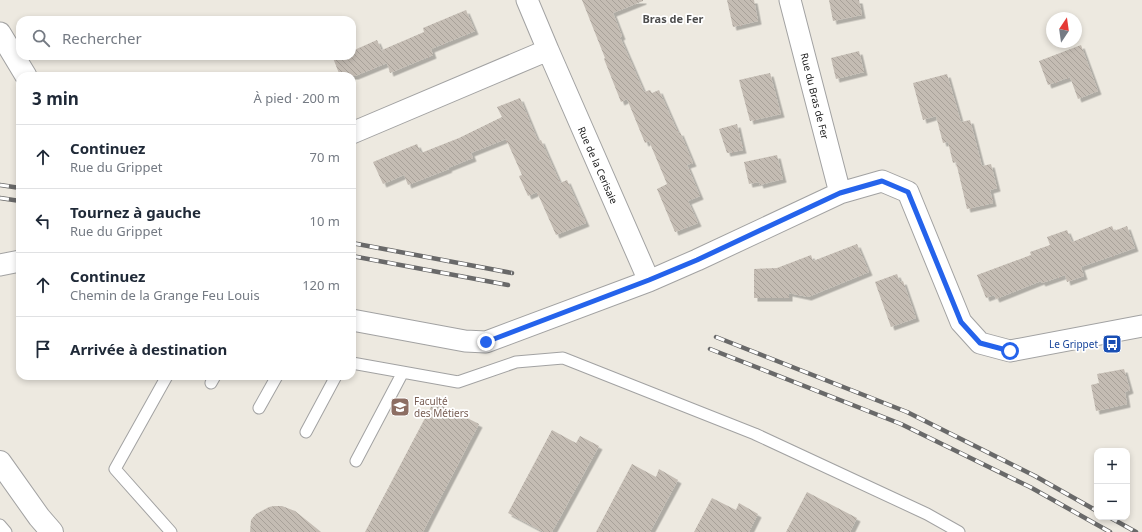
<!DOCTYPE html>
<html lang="fr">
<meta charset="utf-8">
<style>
body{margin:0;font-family:"Noto Sans",sans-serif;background:#f2f2f3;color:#1f2937}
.controls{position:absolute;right:12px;bottom:12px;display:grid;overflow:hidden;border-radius:8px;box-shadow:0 2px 6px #0003}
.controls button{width:36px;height:36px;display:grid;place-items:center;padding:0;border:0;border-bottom:1px solid #e0e1e3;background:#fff;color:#1f2937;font:20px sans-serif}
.compass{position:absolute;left:1046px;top:12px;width:36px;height:36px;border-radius:50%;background:#fff;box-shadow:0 2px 6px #0003;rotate:13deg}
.stop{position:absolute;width:12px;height:12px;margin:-9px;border:3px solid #2563eb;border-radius:50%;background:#fff}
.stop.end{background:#2563eb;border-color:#fff;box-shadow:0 1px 4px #0008}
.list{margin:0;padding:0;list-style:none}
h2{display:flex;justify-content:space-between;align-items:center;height:52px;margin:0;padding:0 16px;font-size:17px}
h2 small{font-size:13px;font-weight:400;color:#747a83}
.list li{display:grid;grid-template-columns:26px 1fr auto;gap:12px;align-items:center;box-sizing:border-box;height:64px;padding:0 16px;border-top:1px solid #e0e1e3}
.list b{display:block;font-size:15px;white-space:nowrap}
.list p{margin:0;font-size:13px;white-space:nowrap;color:#747a83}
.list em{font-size:13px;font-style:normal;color:#747a83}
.icon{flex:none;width:22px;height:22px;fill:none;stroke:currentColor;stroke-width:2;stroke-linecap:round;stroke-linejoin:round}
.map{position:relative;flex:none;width:1142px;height:532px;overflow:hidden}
.search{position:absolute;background:#fff;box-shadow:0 2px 6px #0003;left:16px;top:16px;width:340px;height:44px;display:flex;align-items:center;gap:10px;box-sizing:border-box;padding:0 14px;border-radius:12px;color:#747a83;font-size:15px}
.panel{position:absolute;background:#fff;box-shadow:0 2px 6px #0003;left:16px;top:72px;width:340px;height:308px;border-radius:12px}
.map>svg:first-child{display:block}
.building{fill:url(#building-back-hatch);filter:url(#shadow)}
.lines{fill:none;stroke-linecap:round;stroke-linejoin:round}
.service-casing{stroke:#a2a2a2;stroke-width:13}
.minor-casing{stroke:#a2a2a2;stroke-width:23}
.tertiary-casing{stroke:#a2a2a2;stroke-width:24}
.service{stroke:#fff;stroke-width:11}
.minor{stroke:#fff;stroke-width:21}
.tertiary{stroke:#fff;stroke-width:22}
.rail-casing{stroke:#696969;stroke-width:4.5}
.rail{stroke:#fff;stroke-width:3;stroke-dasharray:9;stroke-linecap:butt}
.route{stroke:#2563eb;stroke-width:5}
.labels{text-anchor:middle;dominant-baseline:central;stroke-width:3.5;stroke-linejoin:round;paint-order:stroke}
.street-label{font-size:10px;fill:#1b1b1b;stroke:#fff}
.transit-label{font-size:10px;fill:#164399;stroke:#fff;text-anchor:end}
.education-label{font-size:10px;fill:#785e54;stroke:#fff;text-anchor:start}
.neighbourhood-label{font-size:11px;font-weight:bold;fill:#4e4e4e;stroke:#fff}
</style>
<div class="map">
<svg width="1142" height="532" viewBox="0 0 1142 532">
<defs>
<pattern id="building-back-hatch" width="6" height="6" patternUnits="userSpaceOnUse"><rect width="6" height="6" fill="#c4bcb3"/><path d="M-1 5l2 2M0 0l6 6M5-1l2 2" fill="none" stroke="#a8a199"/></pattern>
<filter id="shadow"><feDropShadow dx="3.5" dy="3.5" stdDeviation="0" flood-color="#0004"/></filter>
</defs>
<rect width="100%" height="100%" fill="#ede9e0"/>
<!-- building -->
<path class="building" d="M582,0H643V1L613,13L622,36L620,37L644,92L650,90L652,93L659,90L678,133L680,132L693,163L687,165L700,196L688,201L698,223L675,232L657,189L667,184L649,141L645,143L627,99L621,102L604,59L605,58Z
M727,0H754L758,21L733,27Z
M829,0H859L862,15L833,21Z
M466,10L475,31L431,49L433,55L390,73L387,63L355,76H340L333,58L339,56H352V51L377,40L384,56L382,50L424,32L423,28Z
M1081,45L1098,91L1078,99L1070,77L1048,85L1039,61Z
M859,51L864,72L836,79L831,58Z
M770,73L781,114L750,121L739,80Z
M947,74L961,122L970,120L982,166L991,164L997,188L990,190L993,203L967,209L956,162L953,163L948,142L943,143L936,116L923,120L913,83Z
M520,98L538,141L541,140L560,183L567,180L586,223L556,235L537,192L528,196L519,176L522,175L506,139L471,153L473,158L448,168L449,169L408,185L404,175L383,184L373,162L417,144L421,153L459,138L502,117L497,107Z
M737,124L743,150L727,153L719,129Z
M777,155L783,179L760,185L759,182L749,184L744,162Z
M1112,226L1114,231L1127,226L1135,248L1081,267L1084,276L1067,282L1065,275L1042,283L1041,281L996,299L994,295L986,298L977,275L1031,255L1030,252L1050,245L1047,237L1067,230L1072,242Z
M857,244L869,272L808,297L789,293V298H754V269L777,268L811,255L813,261Z
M897,274L900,282L903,281L916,318L891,327L875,282Z
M1124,369L1130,390L1125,392L1127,404L1096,411L1091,385L1099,383L1097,374Z
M434,401L479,424L430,518L423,532H365Z
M552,430L576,443L580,436L599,446L552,532H544L508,513Z
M632,464L656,477L659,469L678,480L650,532H596Z
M807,492L857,518L850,532H786Z
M712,498L736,510L739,503L758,514L749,532H694Z
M274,506H282L295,511L321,532H250L251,520L256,514L269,507Z"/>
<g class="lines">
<defs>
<path id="service" d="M352,363L458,382L516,362L563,358L755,434L927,514L959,532
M167,376L115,469L171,532
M211,383L215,376
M259,408L277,376
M306,432L336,376
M356,461L403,372
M0,525L6,532"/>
<path id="minor" d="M527,0L548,50
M790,0L840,193
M0,33L26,76
M352,133L548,50L649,281
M0,265L20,261
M352,320L465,341L486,342L649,281L697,260L840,193L882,181L908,192L961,322L980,343L1010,351L1142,326"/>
<path id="tertiary" d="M0,462L39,517L52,532"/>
</defs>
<!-- service casing -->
<use href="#service" class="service-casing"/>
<!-- minor casing -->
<use href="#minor" class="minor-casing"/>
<!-- tertiary casing -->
<use href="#tertiary" class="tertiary-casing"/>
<!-- service -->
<use href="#service" class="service"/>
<!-- minor -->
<use href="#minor" class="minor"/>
<!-- tertiary -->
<use href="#tertiary" class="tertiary"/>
<defs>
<path id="rail" d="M0,185L20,188
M0,198L20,201
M352,243L512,273
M352,256L508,285
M716,337L907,412L1035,476L1097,511
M710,349L901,424L1030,487L1110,532
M1109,517L1136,532"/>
</defs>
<!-- rail casing -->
<use href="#rail" class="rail-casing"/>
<!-- rail -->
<use href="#rail" class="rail"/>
</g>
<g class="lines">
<!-- route -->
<path class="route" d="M486,342L649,280L697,260L840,193L882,181L908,192L961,322L980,343L1010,351"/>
</g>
<!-- icons -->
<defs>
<symbol id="bus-square" viewBox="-11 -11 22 22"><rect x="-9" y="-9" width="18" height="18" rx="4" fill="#1a4fb4" stroke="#fff"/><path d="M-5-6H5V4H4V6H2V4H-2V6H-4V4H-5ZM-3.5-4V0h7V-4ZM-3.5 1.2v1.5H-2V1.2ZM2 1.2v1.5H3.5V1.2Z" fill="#fff"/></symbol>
<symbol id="school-square" viewBox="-11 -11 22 22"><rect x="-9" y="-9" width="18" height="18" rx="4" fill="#8d6e63" stroke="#fff"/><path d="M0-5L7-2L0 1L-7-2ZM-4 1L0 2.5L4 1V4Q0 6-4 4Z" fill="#fff"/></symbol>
</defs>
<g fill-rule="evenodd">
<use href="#bus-square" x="1101" y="333" width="22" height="22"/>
<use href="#school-square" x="389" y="396" width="22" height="22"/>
</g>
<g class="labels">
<!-- street labels -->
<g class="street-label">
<text transform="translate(815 96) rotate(76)">Rue du Bras de Fer</text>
<text transform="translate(598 165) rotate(66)">Rue de la Cerisaie</text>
</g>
<!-- transit labels -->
<g class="transit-label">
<text x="1098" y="344">Le Grippet</text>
</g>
<!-- education labels -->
<g class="education-label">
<text x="414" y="401">Faculté<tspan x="414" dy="12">des Métiers</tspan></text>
</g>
<!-- neighbourhood labels -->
<g class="neighbourhood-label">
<text x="673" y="18">Bras de Fer</text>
</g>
</g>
</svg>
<div class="controls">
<button>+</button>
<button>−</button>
</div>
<svg class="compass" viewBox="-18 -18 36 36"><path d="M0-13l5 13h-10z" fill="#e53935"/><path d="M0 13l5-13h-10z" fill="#747a83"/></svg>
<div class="stop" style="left:1010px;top:351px"></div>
<div class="stop end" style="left:486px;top:342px"></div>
<div class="search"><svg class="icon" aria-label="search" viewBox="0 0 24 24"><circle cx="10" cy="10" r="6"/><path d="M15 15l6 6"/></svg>Rechercher</div>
<section class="panel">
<h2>3 min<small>À pied · 200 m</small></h2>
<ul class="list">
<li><svg class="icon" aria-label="ahead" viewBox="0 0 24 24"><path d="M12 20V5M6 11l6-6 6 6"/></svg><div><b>Continuez</b><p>Rue du Grippet</p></div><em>70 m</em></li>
<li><svg class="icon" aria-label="left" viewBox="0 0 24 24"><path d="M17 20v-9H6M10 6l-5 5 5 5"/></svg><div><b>Tournez à gauche</b><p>Rue du Grippet</p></div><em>10 m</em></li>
<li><svg class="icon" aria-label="ahead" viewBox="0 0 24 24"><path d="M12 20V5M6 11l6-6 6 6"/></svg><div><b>Continuez</b><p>Chemin de la Grange Feu Louis</p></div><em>120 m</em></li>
<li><svg class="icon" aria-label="arrive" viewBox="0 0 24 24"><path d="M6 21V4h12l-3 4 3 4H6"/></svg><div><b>Arrivée à destination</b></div></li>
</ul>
</section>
</div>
